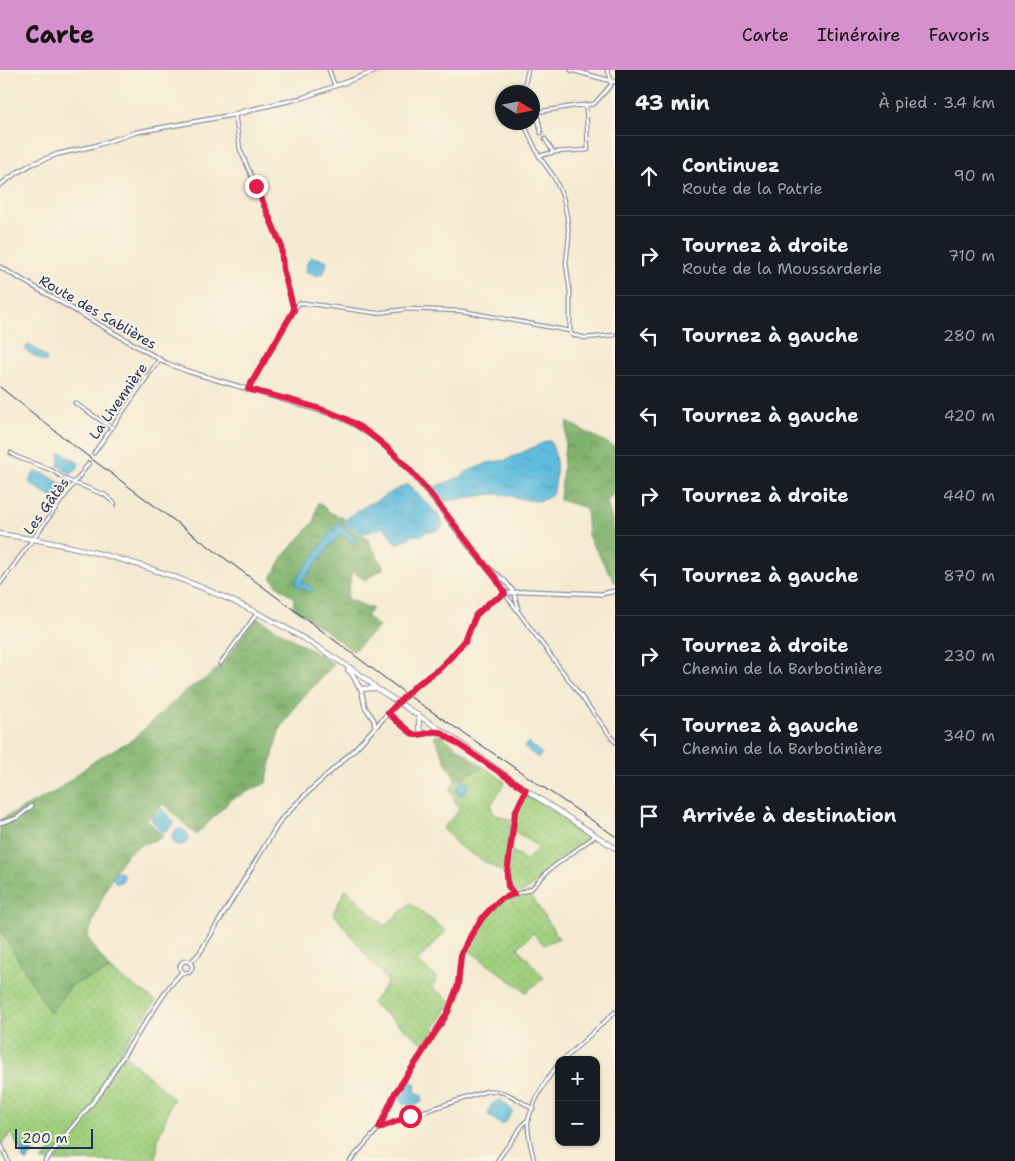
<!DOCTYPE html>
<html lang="fr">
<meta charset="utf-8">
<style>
body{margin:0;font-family:"Shantell Sans",sans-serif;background:#242831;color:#f1f3f6}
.controls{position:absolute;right:15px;bottom:15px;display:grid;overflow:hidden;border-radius:10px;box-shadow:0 1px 4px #0004}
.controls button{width:45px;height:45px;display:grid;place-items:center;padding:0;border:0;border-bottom:1px solid #363941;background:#171b24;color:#f1f3f6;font:25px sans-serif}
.compass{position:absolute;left:495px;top:15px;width:45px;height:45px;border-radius:50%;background:#171b24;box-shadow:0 1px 4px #0004;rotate:100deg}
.scale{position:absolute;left:15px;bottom:12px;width:78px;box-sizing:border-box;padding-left:5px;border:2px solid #1b2f5e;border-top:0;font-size:14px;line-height:18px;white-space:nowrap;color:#1b2f5e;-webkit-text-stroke:4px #fcf5e5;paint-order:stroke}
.stop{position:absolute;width:15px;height:15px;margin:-11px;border:4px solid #e11d48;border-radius:50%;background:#fff}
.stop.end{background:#e11d48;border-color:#fff;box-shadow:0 1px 5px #0008}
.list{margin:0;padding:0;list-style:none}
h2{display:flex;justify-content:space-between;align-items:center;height:65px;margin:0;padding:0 20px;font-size:21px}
h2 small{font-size:16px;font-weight:400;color:#9ea1a6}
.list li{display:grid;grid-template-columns:32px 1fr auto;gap:15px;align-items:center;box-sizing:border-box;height:80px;padding:0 20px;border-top:1px solid #363941}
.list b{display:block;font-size:19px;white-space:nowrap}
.list p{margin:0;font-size:16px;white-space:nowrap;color:#9ea1a6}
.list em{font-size:16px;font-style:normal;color:#9ea1a6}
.icon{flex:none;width:28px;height:28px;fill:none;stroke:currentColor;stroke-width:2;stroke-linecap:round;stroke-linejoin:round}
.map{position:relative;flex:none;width:615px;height:1091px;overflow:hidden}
header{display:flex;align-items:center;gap:30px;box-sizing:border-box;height:70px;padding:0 25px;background:#d690ce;color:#111}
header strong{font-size:24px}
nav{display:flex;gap:28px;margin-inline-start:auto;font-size:18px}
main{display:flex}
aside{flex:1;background:#171b24}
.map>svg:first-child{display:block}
.grass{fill:url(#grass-dots);stroke:#5d7f6e}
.forest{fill:url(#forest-crowns);stroke:#4d7065}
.water{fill:url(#water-ripples);stroke:#3d769e}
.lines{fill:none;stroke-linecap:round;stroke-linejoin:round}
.minor-casing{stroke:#888c98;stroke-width:5}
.tertiary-casing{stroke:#888c98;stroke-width:5.5}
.secondary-casing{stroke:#888c98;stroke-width:6}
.minor{stroke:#fff;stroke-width:2.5}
.tertiary{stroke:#fff;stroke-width:3}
.secondary{stroke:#fff;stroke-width:4}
.rail{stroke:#1b2f5e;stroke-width:1}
.tertiary-bridge-casing{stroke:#888c98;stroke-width:5.5;stroke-linecap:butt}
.tertiary-bridge{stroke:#fff;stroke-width:3}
.route{stroke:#e11d48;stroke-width:6}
.labels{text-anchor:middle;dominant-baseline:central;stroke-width:4;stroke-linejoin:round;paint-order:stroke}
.street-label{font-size:14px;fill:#1b2f5e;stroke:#fcf5e5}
</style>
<header>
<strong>Carte</strong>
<nav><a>Carte</a><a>Itinéraire</a><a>Favoris</a></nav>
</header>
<main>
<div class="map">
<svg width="615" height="1091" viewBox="0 0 615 1091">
<defs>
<pattern id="grass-dots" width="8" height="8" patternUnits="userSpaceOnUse" patternTransform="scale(1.25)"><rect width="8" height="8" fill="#9fcf7d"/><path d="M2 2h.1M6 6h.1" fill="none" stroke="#88b26e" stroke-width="1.8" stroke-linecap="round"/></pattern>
<pattern id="forest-crowns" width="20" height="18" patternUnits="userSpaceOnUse" patternTransform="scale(1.25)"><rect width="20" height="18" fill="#7fb26c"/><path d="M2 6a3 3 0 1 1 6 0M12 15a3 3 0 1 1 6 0" fill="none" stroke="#67915c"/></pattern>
<pattern id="water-ripples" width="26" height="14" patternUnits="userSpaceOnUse" patternTransform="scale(1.25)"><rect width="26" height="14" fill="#5fbcdd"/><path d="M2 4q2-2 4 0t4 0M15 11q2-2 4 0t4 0" fill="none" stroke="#4e99b6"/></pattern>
</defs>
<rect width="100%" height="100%" fill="#fcf5e5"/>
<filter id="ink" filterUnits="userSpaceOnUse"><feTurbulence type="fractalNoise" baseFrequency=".02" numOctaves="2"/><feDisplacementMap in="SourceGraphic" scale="10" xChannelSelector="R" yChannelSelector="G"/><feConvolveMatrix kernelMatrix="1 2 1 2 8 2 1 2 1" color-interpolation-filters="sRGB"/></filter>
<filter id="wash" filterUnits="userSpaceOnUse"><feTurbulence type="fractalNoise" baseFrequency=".0096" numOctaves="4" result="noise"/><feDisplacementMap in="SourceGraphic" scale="20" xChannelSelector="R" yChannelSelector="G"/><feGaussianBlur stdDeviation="1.12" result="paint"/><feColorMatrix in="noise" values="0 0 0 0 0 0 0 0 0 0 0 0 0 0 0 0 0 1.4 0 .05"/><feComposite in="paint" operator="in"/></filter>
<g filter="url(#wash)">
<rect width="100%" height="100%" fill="#f5ead1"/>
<!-- grass -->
<path class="grass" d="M484,697L505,712L491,735L493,743L512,751L504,803L459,776L443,758L459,740L450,719L456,710Z
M527,724L590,765V769C575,779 558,789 545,801C539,807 534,817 526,820C501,832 510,792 512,781L527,790L539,777L514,761L518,738Z
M346,819L385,856L410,833L446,861L417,891L437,908L432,918L451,931L425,975L372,933L388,912L333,843Z
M529,823L559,868L544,875L533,863L518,878L544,908L526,922L467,879L484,847L503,829Z
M0,855L1,860L50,942L73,914L110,900L156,931L120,981L174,1029L171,1034L158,1069L156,1091H42L54,1076L46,1068L26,1091L11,1063L0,1076Z"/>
<!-- forest -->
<path class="forest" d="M567,352L615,377V422L607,432L615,461V513L588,466L586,438L560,430Z
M318,432L329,442L344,448L341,453L359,465L366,467L384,498L365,510L352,501L347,529L373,539L366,546L379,557L353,581L293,537L294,528L278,516L272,509V506L285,484L314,452Z
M256,547L334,594L296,635L279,661L266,713L232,729L196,765L164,734L147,749L163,767C154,771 143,773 134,779C112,793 97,843 87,867L110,900L73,914L50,943L1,860L0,855V750L56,721L97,689L132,670L188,619L207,608L225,591Z
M441,665L483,697H484L456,710L445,691L434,666Z"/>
<!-- water -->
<path class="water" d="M311,187L326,190L327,193L323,204L315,206L305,201L308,191Z
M29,274L47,288L46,291L44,292L25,280Z
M547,371H550C558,387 558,406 553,423C539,440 516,424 498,424C480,424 462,430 444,431L440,429L433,420L434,417L461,407L466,402L488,393L506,390Z
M61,382L79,393L77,399L70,403L58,396L60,390L59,385Z
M37,402L46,404L63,415V417L56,428L54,429L30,413L29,411L34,403Z
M405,415H409L437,443L443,454L441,458L434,462L428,461L422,465H414L397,474L395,473L384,457L361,464L342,452L362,438Z
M338,453L355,468L357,473L355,474L340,464L302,511L313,519V521L310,522L296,515L295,511Z
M528,672L542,684L538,688L524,677Z
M462,710L469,713L463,725L457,724L456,720Z
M162,739L174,752L173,755L163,763L161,762L151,749L152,746Z
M172 767a8 8 0 1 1 16 0a8 8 0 1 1-16 0Z
M112.5 807a5.5 5.5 0 1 1 11 0a5.5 5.5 0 1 1-11 0Z
M410,1011L416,1014L415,1022L422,1025L421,1032C415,1038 405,1036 400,1030Z
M500,1029L513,1041L505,1053L502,1055L488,1045L491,1035Z
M28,1074L31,1075C33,1081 28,1085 28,1091H25L22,1087L24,1076Z"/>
</g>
<g filter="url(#ink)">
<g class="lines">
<defs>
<path id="minor" d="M329,0L335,16
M523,22L528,0
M532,43L574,36L594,34L611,15L610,6L607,0
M537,43L541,63
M235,44L240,79L281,175L283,199L294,240L248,319
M523,52L539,86L554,107L563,127L567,147L569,166L566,193L570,222V261
M545,69L553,82
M539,86L555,82L588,80L586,35
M294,240L299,233H304L376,243L408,239L462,241L570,261L572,265L586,268L615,265
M75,333L112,358
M11,383L17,387L51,400L67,410L105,425L115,434
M94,383L159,290
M0,514L89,393
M514,522L518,538
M505,524L615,672
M220,594L251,552L257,543
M0,753L17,748L32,736
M514,824L508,816L507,804L515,743L526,720
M563,990L615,942
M381,1058L410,1046L487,1021C505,1019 518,1030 533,1039
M0,1072L8,1091
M350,1091L379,1058L395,1023L444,950L458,915L460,892L463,880L483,847L501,829L531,819L549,800L595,766
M497,1091L525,1052L528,1050
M534,1091C532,1079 527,1065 528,1052C530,1037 548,1005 559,994"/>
<path id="tertiary" d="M571,0L615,12
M253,39L302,28L379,0
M235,44L247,40
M0,115L18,102L32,94L58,84L94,76L137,62L238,44L255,39
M0,197L166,293L187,301L328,343C391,364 429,425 468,475C481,491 496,506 505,524
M489,498L505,511L513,521
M361,619L365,637L374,650L375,657
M410,621L439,599L450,588L465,571L476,545L489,533L505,524L526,521L602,524L615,521
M388,643L412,664L416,665L424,664
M180 897a6 6 0 1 1 12 0a6 6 0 1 1-12 0Z
M190,893L199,884L280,751L303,727L352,682L395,636
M45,1091L101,1022L125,983L169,917L182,902"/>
<path id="secondary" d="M0,464C115,480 226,518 324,581C341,593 362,603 376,618L447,664L526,720L615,778
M348,600C357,607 355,614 361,619L376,618
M419,646V658L422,663C428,665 433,660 440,662"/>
</defs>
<!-- minor casing -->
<use href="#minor" class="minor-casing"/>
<!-- tertiary casing -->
<use href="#tertiary" class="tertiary-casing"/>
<!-- secondary casing -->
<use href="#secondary" class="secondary-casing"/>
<!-- minor -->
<use href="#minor" class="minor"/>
<!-- tertiary -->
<use href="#tertiary" class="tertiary"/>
<!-- secondary -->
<use href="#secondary" class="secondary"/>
<!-- rail -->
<path class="rail" d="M0,317L69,372L409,626L615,766"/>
<defs>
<path id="tertiary-bridge" d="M395,636L410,621"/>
</defs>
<!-- tertiary-bridge casing -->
<use href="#tertiary-bridge" class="tertiary-bridge-casing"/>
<!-- tertiary-bridge -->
<use href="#tertiary-bridge" class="tertiary-bridge"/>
</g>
</g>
<g class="lines" filter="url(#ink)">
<!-- route -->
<path class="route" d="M256,116L281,175L283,199L294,240L248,319C277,327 319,336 346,349C410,382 451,455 496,508L505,524L489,533L476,545L465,571L450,588L439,599L415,616L388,643C393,647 411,665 416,665C425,665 431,660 440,662L526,720L515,743L507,804L508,816L514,824L501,829L494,835L483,847L471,865L461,886L458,915L448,942L419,988L395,1023L379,1058L410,1046"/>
</g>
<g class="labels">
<!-- street labels -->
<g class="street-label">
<text transform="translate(98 242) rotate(30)">Route des Sablières</text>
<text transform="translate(118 331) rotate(-55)">La Livennière</text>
<text transform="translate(46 436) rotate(-54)">Les Gâtès</text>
</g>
</g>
</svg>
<div class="controls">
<button>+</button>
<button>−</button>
</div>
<svg class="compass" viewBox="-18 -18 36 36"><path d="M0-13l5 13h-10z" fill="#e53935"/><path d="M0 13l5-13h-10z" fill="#9ea1a6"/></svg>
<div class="scale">200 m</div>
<div class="stop" style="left:410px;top:1046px"></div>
<div class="stop end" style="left:256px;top:116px"></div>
</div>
<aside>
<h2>43 min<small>À pied · 3.4 km</small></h2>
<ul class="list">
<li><svg class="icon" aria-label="ahead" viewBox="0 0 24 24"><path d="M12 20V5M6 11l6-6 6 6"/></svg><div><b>Continuez</b><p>Route de la Patrie</p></div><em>90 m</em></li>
<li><svg class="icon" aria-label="right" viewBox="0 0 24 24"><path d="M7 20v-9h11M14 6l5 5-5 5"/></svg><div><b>Tournez à droite</b><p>Route de la Moussarderie</p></div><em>710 m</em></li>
<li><svg class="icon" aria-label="left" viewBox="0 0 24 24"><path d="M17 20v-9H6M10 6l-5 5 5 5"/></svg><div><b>Tournez à gauche</b></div><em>280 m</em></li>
<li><svg class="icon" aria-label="left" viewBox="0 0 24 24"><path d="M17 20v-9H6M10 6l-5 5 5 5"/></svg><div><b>Tournez à gauche</b></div><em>420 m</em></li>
<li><svg class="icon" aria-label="right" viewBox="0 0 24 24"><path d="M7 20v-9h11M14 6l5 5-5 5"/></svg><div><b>Tournez à droite</b></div><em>440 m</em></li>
<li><svg class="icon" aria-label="left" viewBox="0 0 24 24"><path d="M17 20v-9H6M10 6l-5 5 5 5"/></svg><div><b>Tournez à gauche</b></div><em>870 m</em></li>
<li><svg class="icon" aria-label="right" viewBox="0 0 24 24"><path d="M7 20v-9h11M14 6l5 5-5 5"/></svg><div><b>Tournez à droite</b><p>Chemin de la Barbotinière</p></div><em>230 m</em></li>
<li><svg class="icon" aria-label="left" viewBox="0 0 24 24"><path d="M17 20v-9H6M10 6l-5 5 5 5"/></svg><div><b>Tournez à gauche</b><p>Chemin de la Barbotinière</p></div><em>340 m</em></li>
<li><svg class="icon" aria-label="arrive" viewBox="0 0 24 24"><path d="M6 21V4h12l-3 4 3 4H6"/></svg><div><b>Arrivée à destination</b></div></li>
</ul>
</aside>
</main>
